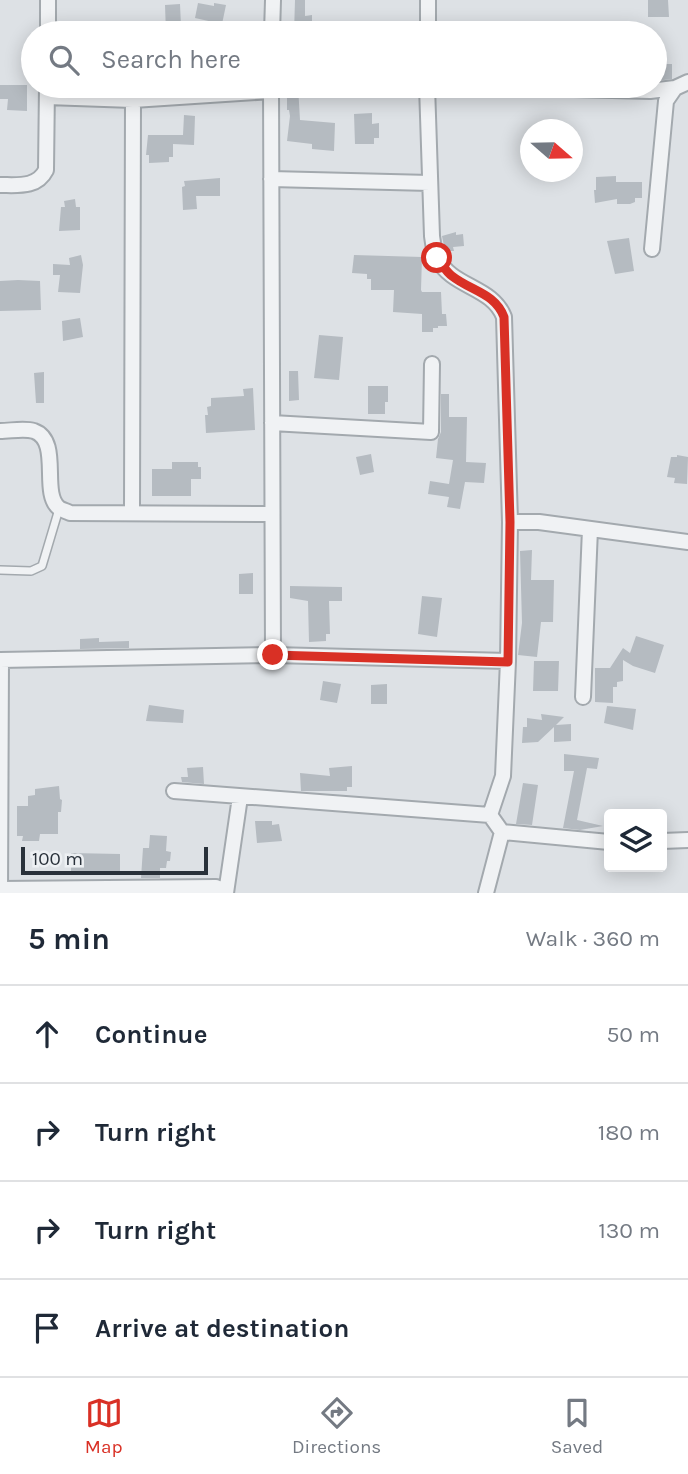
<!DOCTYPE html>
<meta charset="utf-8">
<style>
body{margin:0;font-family:Karla,sans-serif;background:#f2f2f3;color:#1f2937}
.controls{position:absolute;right:21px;bottom:21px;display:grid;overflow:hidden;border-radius:7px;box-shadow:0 4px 18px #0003}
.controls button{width:63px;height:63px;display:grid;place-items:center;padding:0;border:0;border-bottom:2px solid #e0e1e3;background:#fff;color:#1f2937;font:35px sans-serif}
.compass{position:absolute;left:520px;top:119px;width:63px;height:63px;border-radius:50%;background:#fff;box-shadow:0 4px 18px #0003;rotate:110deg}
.scale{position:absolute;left:21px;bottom:18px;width:187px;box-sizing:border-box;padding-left:7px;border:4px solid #29313a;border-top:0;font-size:19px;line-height:24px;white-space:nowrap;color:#29313a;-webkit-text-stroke:5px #edf0f3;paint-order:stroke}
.stop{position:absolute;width:21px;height:21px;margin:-16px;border:5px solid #d93025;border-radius:50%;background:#fff}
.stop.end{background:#d93025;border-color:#fff;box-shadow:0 2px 7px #0008}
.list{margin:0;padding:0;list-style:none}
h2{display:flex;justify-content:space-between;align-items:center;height:91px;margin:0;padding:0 28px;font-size:30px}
h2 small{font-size:23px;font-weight:400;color:#747a83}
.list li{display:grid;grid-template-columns:46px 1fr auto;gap:21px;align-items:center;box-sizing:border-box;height:98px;padding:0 28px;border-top:2px solid #e0e1e3}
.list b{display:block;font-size:26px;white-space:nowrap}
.list em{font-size:23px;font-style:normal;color:#747a83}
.icon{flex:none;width:38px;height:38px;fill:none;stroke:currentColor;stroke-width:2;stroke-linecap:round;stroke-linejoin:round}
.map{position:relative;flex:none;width:688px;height:893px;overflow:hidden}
.search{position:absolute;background:#fff;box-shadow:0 4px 18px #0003;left:21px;right:21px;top:21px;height:77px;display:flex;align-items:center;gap:18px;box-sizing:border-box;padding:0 24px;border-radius:38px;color:#747a83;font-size:26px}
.sheet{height:483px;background:#fff}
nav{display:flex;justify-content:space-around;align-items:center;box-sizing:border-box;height:98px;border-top:2px solid #e0e1e3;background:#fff;font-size:19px;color:#747a83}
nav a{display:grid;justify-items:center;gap:4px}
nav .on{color:#d93025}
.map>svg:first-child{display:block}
.building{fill:#b5bbc1}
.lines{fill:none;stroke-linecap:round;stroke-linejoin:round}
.service-casing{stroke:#a3a9ae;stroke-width:10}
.minor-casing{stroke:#a3a9ae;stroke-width:18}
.service{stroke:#f0f2f4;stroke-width:7}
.minor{stroke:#f0f2f4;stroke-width:14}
.route{stroke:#d93025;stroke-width:9}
</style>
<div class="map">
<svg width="688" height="893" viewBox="0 0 688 893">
<rect width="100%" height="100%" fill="#dde1e5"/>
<!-- building -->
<path class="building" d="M295,0H305V16L312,15V22L330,23L329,33H294Z
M648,0H668L669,17H648Z
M198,3L214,6V3L226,5L222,24L195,18Z
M180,4L181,26L177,27L176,33H166L165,5Z
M655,64H672V79L655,81Z
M0,85H27V111L7,110L8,99H0Z
M287,86H298L300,120L335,123L334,151L312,149V144L287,141L290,116L289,110H287Z
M372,113V124L379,123V138H374V144H355L354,114Z
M184,115L195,116L194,145L173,144V157H169V162L149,163V155H146L148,135H183Z
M616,176V182H642V198H635V202L630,204H617V199L595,203L594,190H596V177Z
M220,178V196H196L197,209L183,210L182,187L185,186L184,181Z
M75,199L76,207H80V230L59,231L61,207H65L64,201Z
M456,232V235L463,234L464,246L453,247L454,251H445L442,236Z
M629,238L634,271L615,274L607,241Z
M81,255L83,265L80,293L58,292L60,275H53V264L70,265L69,258Z
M354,255L422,257L421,290L422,292H441L442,314H446L447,326H438V328H433V332H422V314L393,312L394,290H371V279H367V274L352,273Z
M18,280L40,281L41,310L0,311V281Z
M80,318L83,337L63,341L62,321Z
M319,335L343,337L339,380L314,378Z
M289,371H298L299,400L289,401Z
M44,372V403H36L34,373Z
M368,386H388V402H385V414H368Z
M253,388L255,430L206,433L205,415H208L207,407L211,406V398L244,396L243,389Z
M441,394H449V417H467L466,462L486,463L484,483L465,482L460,509L447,507L449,497L428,494L430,481L449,484L453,460L436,458L438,439L441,432Z
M371,454L374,472L360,475L356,457Z
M677,455L688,457L687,484L674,483L675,478L667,477L671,457H677Z
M172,462H198V467H201V479H191V496H152V469H172Z
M532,550L531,580H554L553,622H541L537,657L518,655L522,623L520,551Z
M253,573V594H239V574Z
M290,586L342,587V601H329L330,634H326V641L309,642L308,601L290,598Z
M422,596L442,598L437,637L418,634Z
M636,636L664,645L655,673L633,666L623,660V681L617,682V687H613V703L595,702V668H610L623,648L630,653Z
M99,638V642L129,641V648L80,649V639Z
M534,661H559L558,691H533Z
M323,681L341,684L337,703L320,700Z
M387,684V704H371V685Z
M149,705L184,710L183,723L146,721Z
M607,706L636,709L633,730L604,723Z
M541,714L564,717L556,725L571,724V741L554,742V727L538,742L522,743L523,727H527V718L542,720Z
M564,754L599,758L597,769L587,768L577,820L603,826L580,830L563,828L574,771H564Z
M352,766V787H347V791H301L300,773L330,776L329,768Z
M203,767L204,784L182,782L181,777H188L187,768Z
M523,783L538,785L532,825L516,824Z
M59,786L60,799L62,800L61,812H58V834H40L39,841H22L23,836H17V806H28V796L35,795V789Z
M255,821H272V825L279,824L282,841L257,843Z
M150,835L167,836L166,851L171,852L170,861H167L166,868H160V878H141L143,848H149Z
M71,853L120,854V872L71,871Z"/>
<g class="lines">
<defs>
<path id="service" d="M0,570L31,571L42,566L59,509"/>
<path id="minor" d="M48,33V0
M272,33L273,0
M428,33V0
M271,86L273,655
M427,86L432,236C433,243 434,252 437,258C452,288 492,286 504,317L510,522
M536,88L650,91L675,88
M47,97L133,100
M271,179L430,183
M0,185C18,185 37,188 46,170L47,86
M652,249L666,101L675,88L688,82
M272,423L431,432L432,364
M0,431C11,431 24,428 34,431C62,441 40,493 59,508C62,510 66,511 70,513L272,514
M132,513L133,100L271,91
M0,660L273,655L508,661L510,522H539L688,542
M583,697L590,529
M174,791L490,815
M502,832L609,842
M662,841L688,840
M0,889L216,887L226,893
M0,893L1,660
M226,893L240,797
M486,893L502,832L490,815L503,776L508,661"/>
</defs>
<!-- service casing -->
<use href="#service" class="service-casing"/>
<!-- minor casing -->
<use href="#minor" class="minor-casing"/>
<!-- service -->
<use href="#service" class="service"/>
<!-- minor -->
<use href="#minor" class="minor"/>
</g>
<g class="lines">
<!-- route -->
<path class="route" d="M273,655L508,662L510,522L504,317C495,293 471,291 452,276C446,272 442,264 437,258"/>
</g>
</svg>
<div class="controls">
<button><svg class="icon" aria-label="layers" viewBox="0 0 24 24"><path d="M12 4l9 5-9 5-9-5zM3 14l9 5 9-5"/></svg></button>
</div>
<svg class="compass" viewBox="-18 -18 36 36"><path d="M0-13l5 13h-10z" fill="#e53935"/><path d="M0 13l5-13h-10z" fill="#747a83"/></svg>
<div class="scale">100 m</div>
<div class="stop" style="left:437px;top:258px"></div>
<div class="stop end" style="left:273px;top:655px"></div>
<div class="search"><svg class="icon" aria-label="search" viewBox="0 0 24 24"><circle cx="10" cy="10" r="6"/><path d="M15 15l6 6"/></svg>Search here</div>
</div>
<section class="sheet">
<h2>5 min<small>Walk · 360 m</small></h2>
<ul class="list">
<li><svg class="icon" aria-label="ahead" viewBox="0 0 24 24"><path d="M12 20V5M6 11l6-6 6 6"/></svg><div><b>Continue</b></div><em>50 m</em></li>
<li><svg class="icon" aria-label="right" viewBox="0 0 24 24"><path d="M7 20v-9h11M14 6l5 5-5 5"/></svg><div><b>Turn right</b></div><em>180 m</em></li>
<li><svg class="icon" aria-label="right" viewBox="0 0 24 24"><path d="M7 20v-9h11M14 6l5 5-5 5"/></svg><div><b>Turn right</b></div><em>130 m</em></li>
<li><svg class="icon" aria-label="arrive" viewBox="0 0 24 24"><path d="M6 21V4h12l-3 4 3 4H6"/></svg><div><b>Arrive at destination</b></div></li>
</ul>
</section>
<nav>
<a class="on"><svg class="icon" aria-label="map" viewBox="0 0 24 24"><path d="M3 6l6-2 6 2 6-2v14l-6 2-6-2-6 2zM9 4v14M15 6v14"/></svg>Map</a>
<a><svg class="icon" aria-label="directions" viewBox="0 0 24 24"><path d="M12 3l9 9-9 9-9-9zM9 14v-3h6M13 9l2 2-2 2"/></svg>Directions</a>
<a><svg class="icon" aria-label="saved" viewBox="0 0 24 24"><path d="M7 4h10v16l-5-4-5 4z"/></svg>Saved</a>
</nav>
